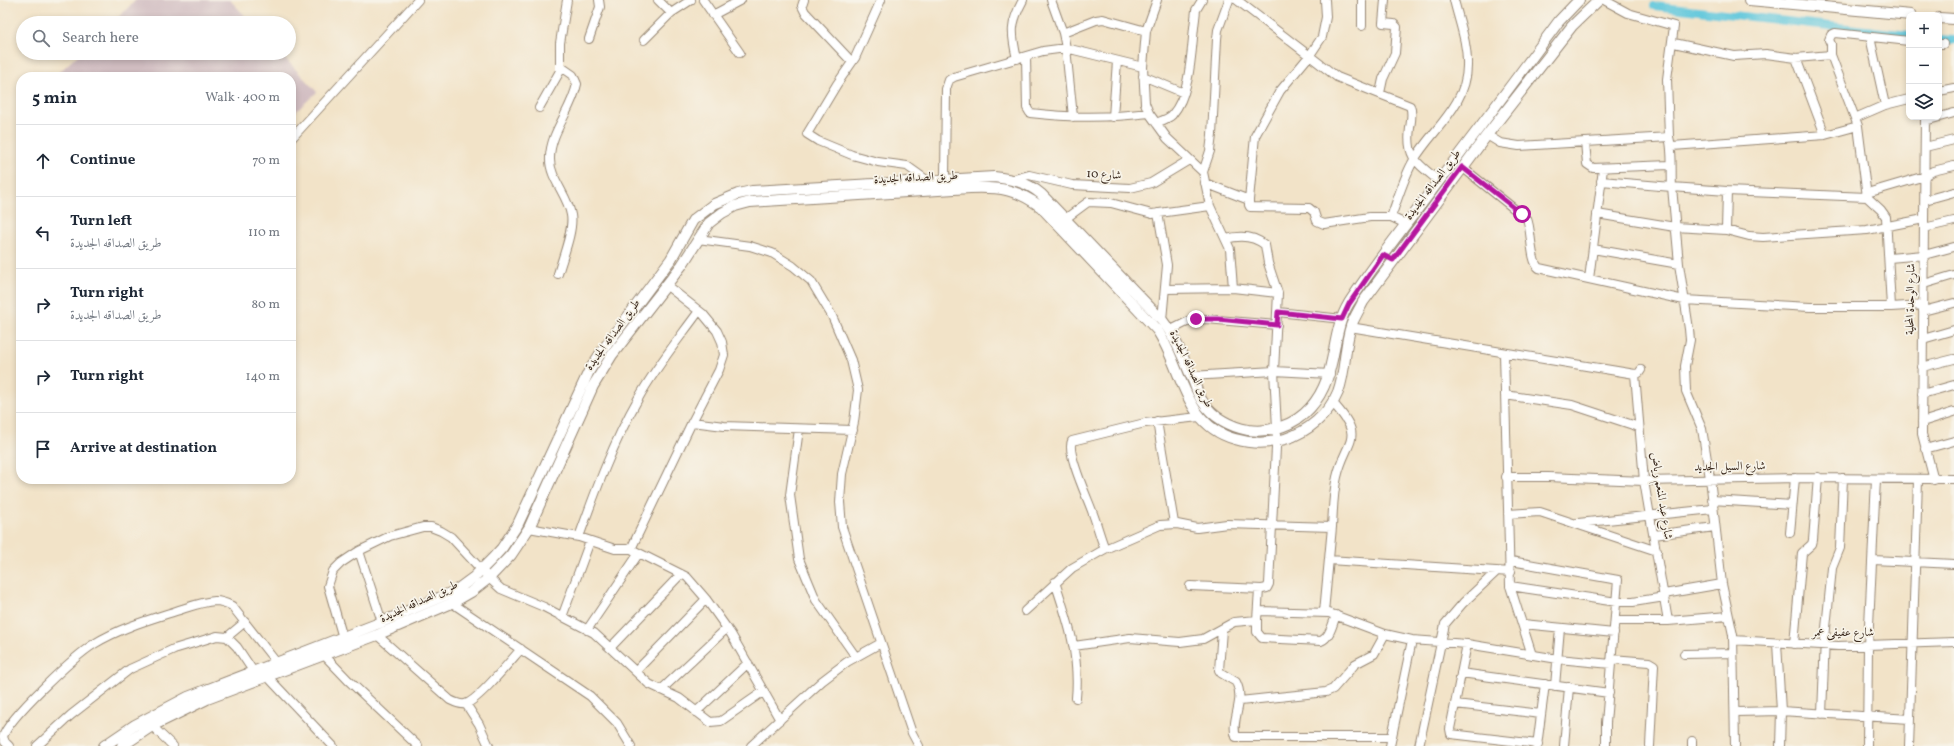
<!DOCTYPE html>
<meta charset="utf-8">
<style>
body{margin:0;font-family:Vollkorn,Amiri,serif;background:#f6f6f7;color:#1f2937}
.controls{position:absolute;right:12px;top:12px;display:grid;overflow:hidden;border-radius:8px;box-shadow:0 2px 6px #0003}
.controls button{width:36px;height:36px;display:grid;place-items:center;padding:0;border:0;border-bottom:1px solid #e0e1e3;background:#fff;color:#1f2937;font:20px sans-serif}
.stop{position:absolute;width:12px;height:12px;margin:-9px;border:3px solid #b5179e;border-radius:50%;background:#fff}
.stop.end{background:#b5179e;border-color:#fff;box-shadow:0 1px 4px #0008}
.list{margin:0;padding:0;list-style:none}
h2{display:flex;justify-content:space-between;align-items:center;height:52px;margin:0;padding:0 16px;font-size:17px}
h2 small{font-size:13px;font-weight:400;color:#747a83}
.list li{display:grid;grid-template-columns:26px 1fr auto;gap:12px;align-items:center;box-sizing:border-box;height:72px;padding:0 16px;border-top:1px solid #e0e1e3}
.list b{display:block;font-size:15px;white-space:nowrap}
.list p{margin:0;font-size:13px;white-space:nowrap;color:#747a83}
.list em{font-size:13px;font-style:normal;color:#747a83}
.icon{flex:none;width:22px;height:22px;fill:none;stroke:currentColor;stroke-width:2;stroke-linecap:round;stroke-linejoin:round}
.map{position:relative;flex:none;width:1954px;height:746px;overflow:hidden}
.search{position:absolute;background:#fff;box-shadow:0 2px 6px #0003;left:16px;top:16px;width:280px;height:44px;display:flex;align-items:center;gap:10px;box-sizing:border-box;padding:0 14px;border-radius:22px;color:#747a83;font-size:15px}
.panel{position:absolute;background:#fff;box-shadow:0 2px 6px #0003;left:16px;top:72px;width:280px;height:412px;border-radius:16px}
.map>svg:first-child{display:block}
.industrial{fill:#d2bec2}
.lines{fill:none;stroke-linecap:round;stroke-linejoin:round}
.canal{stroke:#60c7dc;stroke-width:8}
.minor-casing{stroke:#968673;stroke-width:10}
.tertiary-casing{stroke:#968673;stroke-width:12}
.minor{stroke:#fff;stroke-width:8}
.tertiary{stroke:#fff;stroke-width:10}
.route{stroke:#b5179e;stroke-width:5}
.labels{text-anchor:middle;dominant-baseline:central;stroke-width:3.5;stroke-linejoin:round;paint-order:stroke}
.street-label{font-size:12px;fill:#3b2a1e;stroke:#f7f3e8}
</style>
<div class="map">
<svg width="1954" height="746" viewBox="0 0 1954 746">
<rect width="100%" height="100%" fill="#f7f3e8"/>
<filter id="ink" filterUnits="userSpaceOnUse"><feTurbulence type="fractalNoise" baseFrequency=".025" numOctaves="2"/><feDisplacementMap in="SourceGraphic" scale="8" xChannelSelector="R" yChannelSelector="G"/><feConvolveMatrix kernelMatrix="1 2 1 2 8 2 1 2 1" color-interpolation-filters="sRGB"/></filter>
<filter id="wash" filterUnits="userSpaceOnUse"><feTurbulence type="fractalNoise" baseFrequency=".012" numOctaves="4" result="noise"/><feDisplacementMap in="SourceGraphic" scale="16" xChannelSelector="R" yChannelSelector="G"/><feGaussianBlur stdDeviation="0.9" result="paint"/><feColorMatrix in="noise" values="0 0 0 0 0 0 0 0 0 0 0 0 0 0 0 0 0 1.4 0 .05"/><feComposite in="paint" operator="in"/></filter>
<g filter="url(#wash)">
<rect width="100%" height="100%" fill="#f2e3c8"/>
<!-- industrial -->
<path class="industrial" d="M136,0H230L252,23H112Z
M80,53H280L317,92L291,116V77H54Z"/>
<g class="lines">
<!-- canal -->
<path class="canal" d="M1654,6L1909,35
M1939,39L1954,40"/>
</g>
</g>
<g filter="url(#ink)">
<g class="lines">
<defs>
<path id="minor" d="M658,0L671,13
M703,0L740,53
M804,0L802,6L805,12L852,62
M881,0L855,58L837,84L807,134L818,141L852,155L878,162L907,166L928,181
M1051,0L1063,33L1066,48L1073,117
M1157,0L1146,31L1143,67L1145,103L1149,113L1167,138L1203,172L1210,206L1230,249L1233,288
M1237,0L1337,77L1410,106C1413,113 1411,121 1410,128C1406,158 1417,163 1439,181
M1362,0V26
M713,15L741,0
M1063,33L1096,20L1103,19L1146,31
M1870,37L1885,105
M589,39L600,7L599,0
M644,40L671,13L691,0
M1674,43L1734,56L1766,54L1796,58L1831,55
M1939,44H1943
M1026,57L1027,108L1030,113C1071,118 1109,118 1149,113
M1796,58L1825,135
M1017,59C1011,33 1010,24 1023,0
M1143,76L1184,93
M1939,91L1954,88
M1380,93L1383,79L1395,53L1397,27L1394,24L1383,23L1385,0
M539,108L560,71V43L567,0
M1113,117L1117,61
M1925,117L1922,434L1934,480
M1855,118L1885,105L1909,99
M1925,121L1954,113
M1156,123C1161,121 1168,119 1172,115C1192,92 1191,48 1195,19L1196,10L1202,0
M1487,135L1500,143L1519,146L1669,137
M291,139L418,0
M1585,142L1587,164L1593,168L1670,165
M1672,146L1825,135L1858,126
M1925,147L1954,140
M1462,167L1527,219C1532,230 1530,262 1539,268L1684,300L1810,307H1891L1923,305
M1203,172L1210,151L1212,135L1217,39L1218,30L1229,0
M945,179L946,89L949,80L954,77L1043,51L1066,48L1143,67
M1014,179L1029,175L1072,185L1130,188L1151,183L1189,160
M1601,181L1672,187C1671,172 1673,151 1669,137L1667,79L1674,26L1628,13L1604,0
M1205,183L1249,200V205L1250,207L1309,208L1314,212L1317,221L1324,224L1370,217H1391C1397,201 1405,174 1414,160C1432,130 1467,105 1467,66C1468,44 1459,21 1454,0
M1867,193L1925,176L1933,171L1954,166
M1249,200L1255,136L1280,91L1310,55L1322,37L1326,17L1325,0
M1925,200L1954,192
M1158,213L1167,265L1162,320
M1597,214L1675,227L1726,230L1749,236L1763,237L1867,230L1924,219
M1391,217L1406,224
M1065,219L1088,202L1111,203L1152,214L1210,206
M1924,228L1954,221
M1726,230L1727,191
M698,239L750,246L772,253L793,266L811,281L832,316L851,360L858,390L854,422L842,474L840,502L842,527L912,733L919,746
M1226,239C1240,235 1254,236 1265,245L1268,263L1278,293
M1593,249L1679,264
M1889,258L1924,255L1954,247
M558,274C562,259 574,230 571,215C568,195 549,178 550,158C550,132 572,110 577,84L573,75L560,66
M1589,279L1603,169
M1924,284L1954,275
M1166,289L1233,288L1278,293L1274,371L1277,428L1269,584L1267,588L1262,589L1190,586
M1891,307L1886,217L1881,210L1867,197L1858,126L1831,55V44L1829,40L1831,35L1835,33L1909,41
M1923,311L1954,303
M1278,312L1342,319
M1350,327L1635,374L1639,373L1641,370
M1171,330L1189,321L1206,319L1277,325
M1923,339L1954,330
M1504,353L1510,586L1532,655
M1922,367L1954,359
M1635,374L1644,481L1668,621
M1191,376L1274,371L1330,374
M1922,394L1954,385
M1505,395L1572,405L1639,427
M1157,421L1174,523
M692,422L724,426L853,430
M1922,422L1954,412
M799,429L790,495L799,559L816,600L856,657
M1925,449L1954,441
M1506,477H1548L1644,481L1795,478L1954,479
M1712,500L1792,505
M1508,514L1540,512L1657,551
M1578,523L1713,509
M1332,527C1333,511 1333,493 1337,477C1346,438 1367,440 1332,402
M529,528L579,537L615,549H631L687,577L706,599L731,634L780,720
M1790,533L1795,478
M1654,535L1715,527
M579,537C596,490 613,443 638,399C655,368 678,340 699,311
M631,549L692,422L719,370L724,355L722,342L717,331L703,314L666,285
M1105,549C1100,537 1097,524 1092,511C1087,497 1066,452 1072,441L1145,423L1199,417
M359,551L382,622
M1329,560L1511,572
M1873,560L1954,564
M1511,561L1618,580L1606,723V746
M1055,582C1068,621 1080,656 1076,698
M1510,586L1617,602H1633L1665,597
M1664,594L1722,584
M452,603L590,696L617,723L631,746
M1025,611L1072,568L1105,549L1160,525L1177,524L1197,528L1227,524L1332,527L1324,612
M1258,611L1329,613L1385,634L1412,640L1467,644L1558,659L1611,664
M562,617L590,541
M1257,620V632L1262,638L1321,641C1330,638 1333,623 1336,615
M1615,621H1668L1728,616
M1523,624L1614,633
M587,630L639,553
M1222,630L1219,670L1221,673L1236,682C1246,701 1230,719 1236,737H1391
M377,635L450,700C454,702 460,705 465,704C477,702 512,659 521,649
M227,637L245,622
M343,638L328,586L333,571L341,563L359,551L390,536L423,527H431L441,531L451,537L489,578L501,589L544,607L594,633L649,684L679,698L710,722L721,721L764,691
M1733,640L1838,646L1954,642
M1777,643L1781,711L1780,746
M1467,644L1450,729L1451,734L1538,744
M1794,644L1802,553L1812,544L1813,540L1818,477
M1074,646L1130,638L1180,642L1203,639L1234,622L1257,620L1259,589
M610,648L681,574
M1684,654L1733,653
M325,656L348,680L418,746
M1612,659L1649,662L1654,665L1650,746
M636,671L706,599
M1461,673L1609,693
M267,676L333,746
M1555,686L1560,628
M661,690L727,628
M1240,701L1326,692L1333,689L1355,664L1374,654L1385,634
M466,704L479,724L489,746
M1455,704L1541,714
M696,712L748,663
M1736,712L1781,711L1910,719L1909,746
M1822,714L1825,638L1832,568L1840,548L1843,478
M1910,719L1918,480
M152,726L173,746
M9,746L5,742L3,737C8,718 76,655 94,644C120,628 148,620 176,611C189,607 201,602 215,601C221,601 226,603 232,606L276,662
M37,746L71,715L130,669L174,649L217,636L227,637L237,647L253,671
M751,746L822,681L847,662L881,643
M1390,746L1412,640
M1419,746L1445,624L1463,603L1496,572
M1537,746L1545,684
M1564,746L1569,687
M1692,746V741
M1735,746L1733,635L1722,584L1710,478L1702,429L1686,391L1685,366L1690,340L1689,329L1679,264L1672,187L1727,191L1867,197
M1867,746L1868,646L1876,479"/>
<path id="tertiary" d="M1749,0L1911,15
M1939,18L1954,19
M104,746L135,725L188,697L382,622L455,591L474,577L492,559L502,548L518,524L589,371L602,351L671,259L693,220L714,204L738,194L752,191L994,177C1012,179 1027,182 1041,194L1162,320C1176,338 1184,360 1193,380C1196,387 1198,396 1203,402C1212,417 1231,427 1248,430C1271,433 1295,425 1310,408C1339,376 1329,336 1349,303C1376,261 1408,222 1438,182C1479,129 1519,75 1559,21L1579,0
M122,746L152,726L207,699L377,635L452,603L471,592L489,578L511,555L529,528L593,386L612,355L682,265L709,223L722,213L735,206L750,202L970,188C1000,187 1017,189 1041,207L1157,330C1183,368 1183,425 1235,439C1252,444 1268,444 1285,439C1308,432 1329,414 1338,392C1346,371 1344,347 1351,326C1354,318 1359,310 1363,302L1487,135L1572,26L1599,0"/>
</defs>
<!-- minor casing -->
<use href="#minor" class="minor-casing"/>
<!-- tertiary casing -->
<use href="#tertiary" class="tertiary-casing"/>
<!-- minor -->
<use href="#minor" class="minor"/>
<!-- tertiary -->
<use href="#tertiary" class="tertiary"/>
</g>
</g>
<g class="lines" filter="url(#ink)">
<!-- route -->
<path class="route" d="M1196,319H1218L1277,325L1278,312L1342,319L1349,304L1383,255L1393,260L1462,167L1522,214"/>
</g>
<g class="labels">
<!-- street labels -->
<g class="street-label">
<text transform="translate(1104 175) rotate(3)">شارع 10</text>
<text transform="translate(916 178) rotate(-3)">طريق الصداقه الجديدة</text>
<text transform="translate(1433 185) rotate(-53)">طريق الصداقه الجديدة</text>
<text transform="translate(1911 299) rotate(-89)">شارع الوحدة المحلية</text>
<text transform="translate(613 335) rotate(-54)">طريق الصداقه الجديدة</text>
<text transform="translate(1191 369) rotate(64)">طريق الصداقه الجديدة</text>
<text transform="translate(1730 467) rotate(-1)">شارع السيل الجديد</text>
<text transform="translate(1661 496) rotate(81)">شارع عبد المنعم رياض</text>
<text transform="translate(419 602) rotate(-25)">طريق الصداقه الجديدة</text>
<text x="1843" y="633">شارع عفيفى عمر</text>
</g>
</g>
</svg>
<div class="controls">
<button>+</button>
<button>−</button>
<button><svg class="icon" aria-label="layers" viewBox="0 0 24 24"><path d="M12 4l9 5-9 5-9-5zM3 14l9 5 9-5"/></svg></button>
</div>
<div class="stop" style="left:1522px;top:214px"></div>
<div class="stop end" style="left:1196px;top:319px"></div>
<div class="search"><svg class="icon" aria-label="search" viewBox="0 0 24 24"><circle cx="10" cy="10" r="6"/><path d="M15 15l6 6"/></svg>Search here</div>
<section class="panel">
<h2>5 min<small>Walk · 400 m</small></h2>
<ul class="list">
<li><svg class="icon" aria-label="ahead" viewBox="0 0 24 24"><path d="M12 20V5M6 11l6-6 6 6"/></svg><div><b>Continue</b></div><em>70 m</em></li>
<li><svg class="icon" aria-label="left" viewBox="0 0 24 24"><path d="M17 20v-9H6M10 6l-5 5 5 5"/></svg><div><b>Turn left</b><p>طريق الصداقه الجديدة</p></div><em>110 m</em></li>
<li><svg class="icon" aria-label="right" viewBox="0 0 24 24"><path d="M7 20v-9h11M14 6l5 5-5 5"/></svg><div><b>Turn right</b><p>طريق الصداقه الجديدة</p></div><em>80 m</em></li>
<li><svg class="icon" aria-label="right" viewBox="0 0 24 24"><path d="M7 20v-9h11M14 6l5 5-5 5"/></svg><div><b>Turn right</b></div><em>140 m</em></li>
<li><svg class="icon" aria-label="arrive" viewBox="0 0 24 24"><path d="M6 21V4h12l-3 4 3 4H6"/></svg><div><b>Arrive at destination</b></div></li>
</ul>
</section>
</div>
